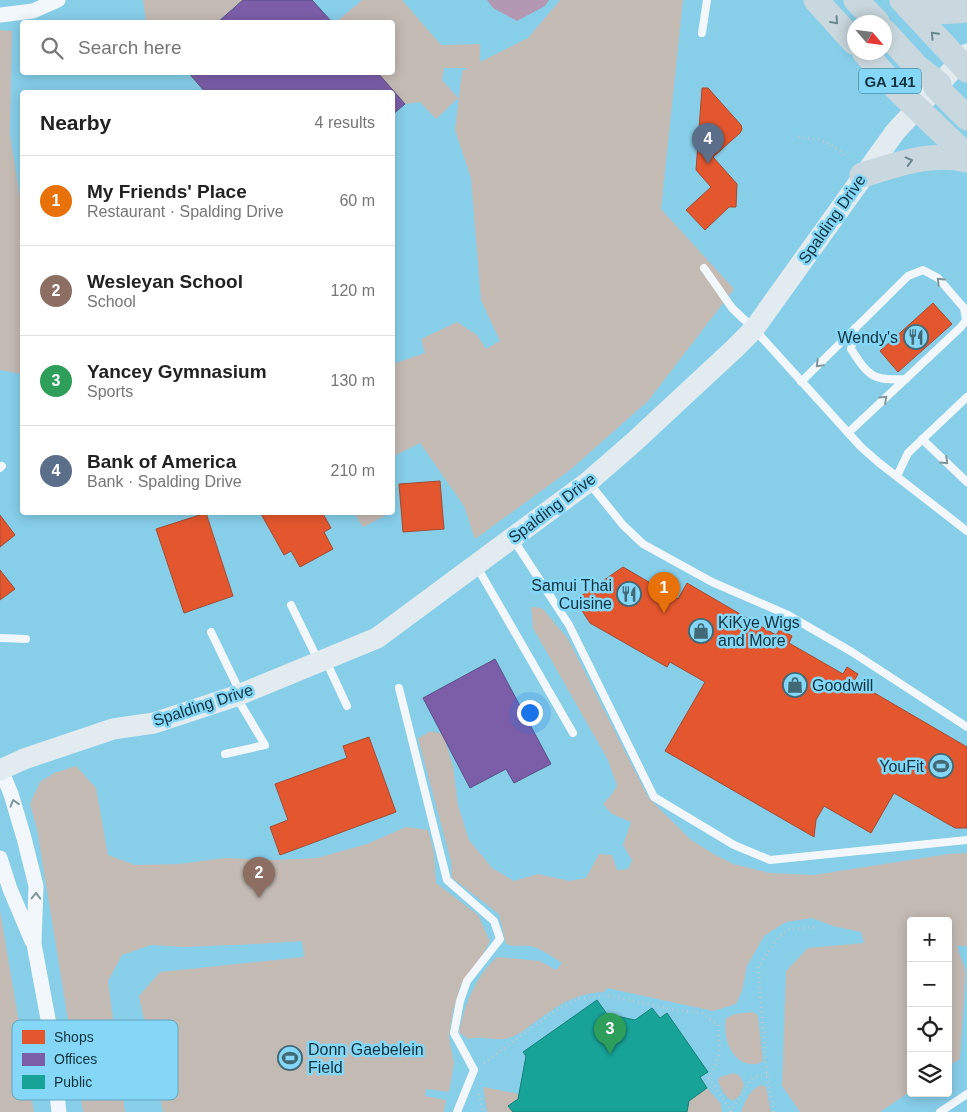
<!DOCTYPE html>
<meta charset="utf-8">
<style>
body{margin:0;font-family:Helvetica,sans-serif;background:#f6f6f6;color:#222}
.controls{position:absolute;right:15px;bottom:15px;display:grid;overflow:hidden;border-radius:5px;box-shadow:0 2px 12px #0003}
.controls button{width:45px;height:45px;display:grid;place-items:center;padding:0;border:0;border-bottom:1px solid #e0e0e0;background:#fff;color:#222;font:25px sans-serif}
.compass{position:absolute;left:847px;top:15px;width:45px;height:45px;border-radius:50%;background:#fff;box-shadow:0 2px 12px #0003;rotate:118deg}
.you{position:absolute;left:529px;top:712px;width:18px;height:18px;margin:-12px;border:4px solid #fff;border-radius:50%;background:#1a73e8;box-shadow:0 0 0 8px #1a73e833}
.badge{display:grid;place-items:center;width:32px;height:32px;border-radius:50%;background:#b45309;color:#fff;font-size:16px;font-weight:700}
.pin{position:absolute;translate:-50% -41px;filter:drop-shadow(0 1px 2px #0008)}
.pin::after{content:'';position:absolute;top:26px;width:18px;height:15px;background:inherit;clip-path:polygon(0 0,100% 0,50% 100%)}
.list{margin:0;padding:0;list-style:none}
h2{display:flex;justify-content:space-between;align-items:center;height:65px;margin:0;padding:0 20px;font-size:21px}
h2 small{font-size:16px;font-weight:400;color:#767676}
.list li{display:grid;grid-template-columns:32px 1fr auto;gap:15px;align-items:center;box-sizing:border-box;height:90px;padding:0 20px;border-top:1px solid #e0e0e0}
.list b{display:block;font-size:19px;white-space:nowrap}
.list p{margin:0;font-size:16px;white-space:nowrap;color:#767676}
.list em{font-size:16px;font-style:normal;color:#767676}
.icon{flex:none;width:28px;height:28px;fill:none;stroke:currentColor;stroke-width:2;stroke-linecap:round;stroke-linejoin:round}
.map{position:relative;flex:none;width:967px;height:1112px;overflow:hidden}
.search{position:absolute;background:#fff;box-shadow:0 2px 12px #0003;left:20px;top:20px;width:375px;height:55px;display:flex;align-items:center;gap:12px;box-sizing:border-box;padding:0 18px;border-radius:5px;color:#767676;font-size:19px}
.panel{position:absolute;background:#fff;box-shadow:0 2px 12px #0003;left:20px;top:90px;width:375px;height:425px;border-radius:5px}
.map>svg:first-child{display:block}
.built{fill:#87cee9;fill-rule:evenodd}
.green{fill:#c4bab4}
.water{fill:#b398b3}
.shops{fill:#e4572e;stroke:#a44c33}
.offices{fill:#7b5ea7;stroke:#5b5188}
.public{fill:#17a398;stroke:#15817d}
.lines{fill:none;stroke-linecap:round;stroke-linejoin:round}
.path{stroke:#bdcad0;stroke-width:3;stroke-dasharray:1 4;stroke-linecap:butt}
.service{stroke:#f1f7fa;stroke-width:8}
.minor{stroke:#f1f7fa;stroke-width:15}
.secondary{stroke:#e2ebef;stroke-width:21}
.trunk{stroke:#c9d8de;stroke-width:25}
.oneway{stroke:#6c868e}
.oneway2{stroke:#80959c}
.labels{text-anchor:middle;dominant-baseline:central;stroke-width:5;stroke-linejoin:round;paint-order:stroke}
.shield{fill:#85d7f7;stroke:#336476;stroke-width:1}
.shield-label{font-size:15px;font-weight:bold;fill:#10333f}
.street-label{font-size:16px;fill:#10333f;stroke:#85d7f7}
.poi-label{font-size:16px;fill:#10333f;stroke:#85d7f7;text-anchor:end}
.key{fill:#85d7f7;stroke:#62a6c0;stroke-width:1}
.key-label{font-size:14px;fill:#10333f}
</style>
<div class="map">
<svg width="967" height="1112" viewBox="0 0 967 1112">
<rect width="100%" height="100%" fill="#9fccdd"/>
<!-- built -->
<path class="built" d="M0,0H967V1112H0ZM22,22H392V72H22ZM854,22H884V52H854ZM22,92H392V512H22ZM911,921H948V1093H911Z"/>
<!-- green -->
<path class="green" d="M143,0H243L217,22H146Z
M362,0H402L441,45L480,44V62L528,38L560,0H683L661,209L734,289L648,401L570,470L475,539L464,506L420,443L392,457L393,364L425,353L421,339L457,322L477,335L486,349L500,341L481,300L471,178L455,130L462,71L468,68H444L442,80L458,98L436,119L420,102L405,104L377,73L392,72V22H336Z
M0,30L12,31L10,134L20,197L22,202V374L0,370Z
M390,513L363,527L354,513L390,512Z
M531,607L542,608L568,639L648,797L691,840L712,853L733,864L770,873L814,875L948,854L967,853V946H957L966,972L960,1059L948,1066V921H911V1091L880,1112H800L782,1086L786,971L808,948L864,943L861,932L833,926L812,918L786,922L764,936L747,966L742,991L736,1004L713,1011L607,988L604,992C576,993 558,1005 535,1022C527,1028 519,1035 509,1038C496,1042 482,1035 468,1039L459,1032C465,1004 475,977 497,957L540,961L556,970L562,963C552,957 541,948 530,946C521,945 514,947 506,944L499,914L452,878L451,861L418,738L431,731L443,734L453,766L458,805L469,840L492,868L514,881L538,874L569,881L586,878L599,854L612,855L617,870L628,869L632,860L623,845L631,822L612,814L603,804L612,794L617,786L608,760L533,628Z
M76,766L96,788L108,855L135,865L179,864L225,858L275,860L317,858L367,844L406,827L428,830L434,853L436,883L478,915L490,941L481,958L461,985L453,1010L449,1037L454,1063L449,1092L426,1089L425,1096L446,1100L444,1112H163L139,996L160,972L304,957L302,941L256,944L184,947L151,945L122,955L108,981L125,1112H83L37,829L30,804L40,782L54,773Z
M0,910L34,1112H0Z
M751,1012L755,1013L758,1016L763,1061C759,1064 757,1064 752,1064C731,1064 722,1035 726,1018L735,1014Z
M734,1073L740,1076L744,1084L740,1095L733,1101C725,1097 720,1088 718,1080L720,1077Z
M762,1085L766,1087L771,1112H741C745,1101 750,1088 762,1085Z
M483,1087L519,1094L518,1099L508,1106L513,1112H487Z
M707,1088L721,1104L722,1112H687L689,1101Z"/>
<!-- water -->
<path class="water" d="M487,0H549L545,6L517,21L493,8Z"/>
<!-- shops -->
<path class="shops" d="M702,88H708L741,125L742,129L740,133L713,157L737,184L736,207H729L705,230L686,210L711,187L696,170Z
M933,303L952,324L898,372L880,351Z
M440,481L444,529L403,532L399,484Z
M260,512H322L331,528L324,532L333,549L300,567L291,551L284,555Z
M206,513L233,596L184,613L156,529Z
M0,515L15,535L0,547Z
M623,567L678,599L687,583L776,635L780,629L792,636L789,643L843,674L847,667L858,674L854,681L967,747V828H955L894,793L871,833L824,806L816,820L814,837L665,751L705,682L670,662L667,667L590,623L575,600Z
M0,570L15,589L0,600Z
M369,737L396,812L280,855L270,827L288,820L275,784L347,758L343,746Z"/>
<!-- offices -->
<path class="offices" d="M243,0H312L332,22H218Z
M188,72H377L405,104L392,115V92H205Z
M495,659L551,764L514,783L506,769L470,788L423,698Z"/>
<!-- public -->
<path class="public" d="M597,1000L607,1014L635,1020L652,1008L660,1018L667,1013L708,1072L700,1077L707,1088L689,1101L687,1112H513L508,1106L518,1099L526,1056L523,1052Z"/>
<g class="lines">
<!-- path -->
<path class="path" d="M798,137C825,140 825,140 846,156
M484,1063L550,1014L577,999L605,995L677,1010L702,1013L718,1025C720,1049 721,1057 709,1078L732,1112
M479,1094L483,1112
M730,1112L753,1077L767,1075
M774,1112L767,1075L758,967L776,940L788,929L817,927"/>
<!-- service -->
<path class="service" d="M702,33L707,0
M704,268L732,308L754,329L861,447L878,462L967,531
M855,328L851,349C869,377 873,381 906,379
M801,382L908,276L923,270L938,278L964,308L966,320L961,327L848,433
M922,439L967,482
M0,468L2,466
M897,476L908,453L967,397
M589,483L623,525L643,544L712,582L788,615L852,652L967,727
M513,539L569,625L654,797L734,845L770,860L967,840
M477,567L573,733
M291,605L318,660
M211,632L240,692
M0,638L26,639
M326,661L347,706
M399,688L447,880L494,921L500,939L467,981L460,1001L454,1033L474,1070L457,1112
M225,754L265,745L237,698
M940,1112L967,1094"/>
<!-- minor -->
<path class="minor" d="M0,15L33,11L58,0
M1,770L11,794L24,838L36,886L34,944L48,1019L59,1112
M0,858L10,889L32,941"/>
<!-- secondary -->
<path class="secondary" d="M0,770L24,759L113,729L154,723L236,696L377,638L588,482L634,442L734,349L754,329L895,132L967,54"/>
<!-- trunk -->
<path class="trunk" d="M816,0L854,42
M856,0L877,22
M902,0L967,70
M908,7C929,12 946,13 967,10
M884,31L916,66L939,84
M864,52L898,90L967,156
M936,87L967,118
M862,175C897,165 931,151 967,160"/>
</g>
<!-- one-way arrows -->
<defs><path id="oneway-chevron" d="M-2-3.5L2.5 0L-2 3.5" fill="none" stroke-width="1.6" stroke-linecap="round" stroke-linejoin="round" transform="scale(1.25)"/></defs>
<g class="oneway">
<use href="#oneway-chevron" transform="translate(835 21) rotate(48)"/>
<use href="#oneway-chevron" transform="translate(934 35) rotate(-133)"/>
<use href="#oneway-chevron" transform="translate(909 161) rotate(-15)"/>
</g>
<g class="oneway2">
<use href="#oneway-chevron" transform="translate(940 281) rotate(-136)"/>
<use href="#oneway-chevron" transform="translate(819 364) rotate(135)"/>
<use href="#oneway-chevron" transform="translate(884 399) rotate(-43)"/>
<use href="#oneway-chevron" transform="translate(945 461) rotate(44)"/>
<use href="#oneway-chevron" transform="translate(14 803) rotate(-107)"/>
<use href="#oneway-chevron" transform="translate(36 896) rotate(-88)"/>
</g>
<!-- icons -->
<defs>
<symbol id="restaurant-ring" viewBox="-11 -11 22 22"><circle r="9.5" fill="#85d7f7" stroke="#426976" stroke-width="1.5"/><path d="M-5-6h1v4h1v-4h1v4h1v-4h1v5L-1.5 .5V6h-2V.5L-5-1ZM5-6V6H3V1.5H1.5Q1.5-4 5-6Z" fill="#426976"/></symbol>
<symbol id="shop-ring" viewBox="-11 -11 22 22"><circle r="9.5" fill="#85d7f7" stroke="#426976" stroke-width="1.5"/><path d="M-5-2.5h2.3a2.7 3.5 0 0 1 5.4 0H5L5.5 6h-11ZM-1.5-2.5h3a1.5 2.3 0 0 0-3 0Z" fill="#426976"/></symbol>
<symbol id="stadium-ring" viewBox="-11 -11 22 22"><circle r="9.5" fill="#85d7f7" stroke="#426976" stroke-width="1.5"/><path d="M0-5a6.5 5 0 1 0 0 10a6.5 5 0 1 0 0-10ZM-3.5-1.8h7v3.6h-7Z" fill="#426976"/></symbol>
</defs>
<g fill-rule="evenodd">
<use href="#restaurant-ring" x="902" y="323" width="28" height="28"/>
<use href="#restaurant-ring" x="615" y="580" width="28" height="28"/>
<use href="#shop-ring" x="687" y="617" width="28" height="28"/>
<use href="#shop-ring" x="781" y="671" width="28" height="28"/>
<use href="#stadium-ring" x="927" y="752" width="28" height="28"/>
<use href="#stadium-ring" x="276" y="1044" width="28" height="28"/>
</g>
<g class="labels">
<!-- shield labels -->
<rect class="shield" x="859" y="68.5" width="62" height="25" rx="4"/>
<g class="shield-label">
<text x="890" y="81">GA 141</text>
</g>
<!-- street labels -->
<g class="street-label">
<text transform="translate(832 219) rotate(-55)">Spalding Drive</text>
<text transform="translate(552 508) rotate(-37)">Spalding Drive</text>
<text transform="translate(203 705) rotate(-18)">Spalding Drive</text>
</g>
<!-- poi labels -->
<g class="poi-label">
<text x="898" y="337">Wendy's</text>
<text x="612" y="585">Samui Thai<tspan x="612" dy="18">Cuisine</tspan></text>
<text x="718" y="622" text-anchor="start">KiKye Wigs<tspan x="718" dy="18">and More</tspan></text>
<text x="812" y="685" text-anchor="start">Goodwill</text>
<text x="924" y="766">YouFit</text>
<text x="308" y="1049" text-anchor="start">Donn Gaebelein<tspan x="308" dy="18">Field</tspan></text>
</g>
</g>
<!-- legend -->
<rect x="12" y="1020" width="166" height="80" rx="8" class="key"/>
<rect x="22" y="1030" width="23" height="14" fill="#e4572e"/>
<rect x="22" y="1053" width="23" height="13" fill="#7b5ea7"/>
<rect x="22" y="1075" width="23" height="14" fill="#17a398"/>
<g class="key-label">
<text x="54" y="1042">Shops</text>
<text x="54" y="1064">Offices</text>
<text x="54" y="1087">Public</text>
</g>
</svg>
<div class="controls">
<button>+</button>
<button>−</button>
<button><svg class="icon" aria-label="locate" viewBox="0 0 24 24"><circle cx="12" cy="12" r="6"/><path d="M12 2v4M12 18v4M2 12h4M18 12h4"/></svg></button>
<button><svg class="icon" aria-label="layers" viewBox="0 0 24 24"><path d="M12 4l9 5-9 5-9-5zM3 14l9 5 9-5"/></svg></button>
</div>
<svg class="compass" viewBox="-18 -18 36 36"><path d="M0-13l5 13h-10z" fill="#e53935"/><path d="M0 13l5-13h-10z" fill="#767676"/></svg>
<div class="you"></div>
<div class="pin badge" style="left:664px;top:613px;background:#e8710a">1</div>
<div class="pin badge" style="left:259px;top:898px;background:#8d6e63">2</div>
<div class="pin badge" style="left:610px;top:1054px;background:#2e9e5b">3</div>
<div class="pin badge" style="left:708px;top:164px;background:#5c6f8a">4</div>
<div class="search"><svg class="icon" aria-label="search" viewBox="0 0 24 24"><circle cx="10" cy="10" r="6"/><path d="M15 15l6 6"/></svg>Search here</div>
<section class="panel">
<h2>Nearby<small>4 results</small></h2>
<ul class="list">
<li><span class="badge" style="background:#e8710a">1</span><div><b>My Friends' Place</b><p>Restaurant · Spalding Drive</p></div><em>60 m</em></li>
<li><span class="badge" style="background:#8d6e63">2</span><div><b>Wesleyan School</b><p>School</p></div><em>120 m</em></li>
<li><span class="badge" style="background:#2e9e5b">3</span><div><b>Yancey Gymnasium</b><p>Sports</p></div><em>130 m</em></li>
<li><span class="badge" style="background:#5c6f8a">4</span><div><b>Bank of America</b><p>Bank · Spalding Drive</p></div><em>210 m</em></li>
</ul>
</section>
</div>
